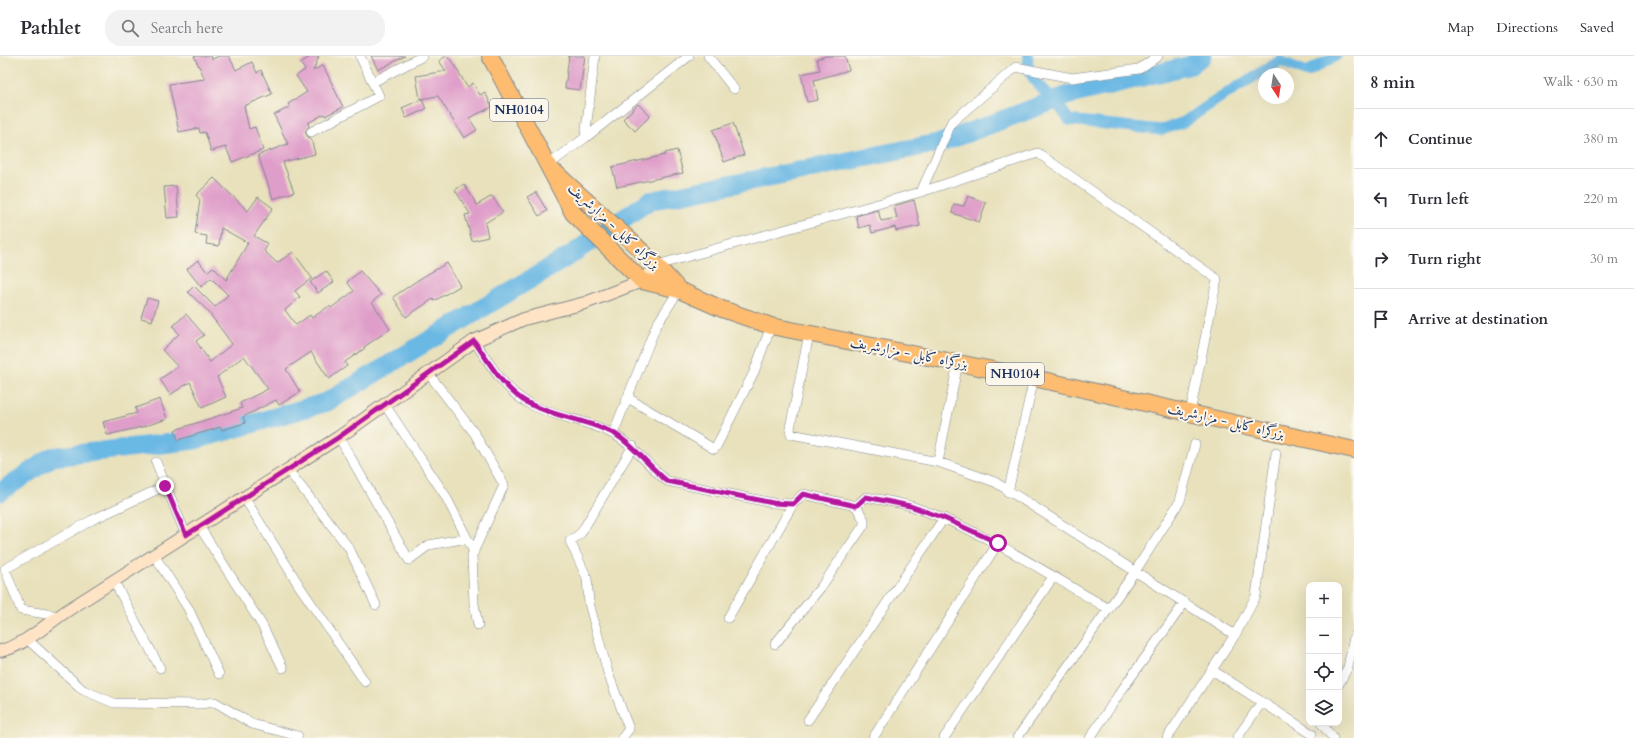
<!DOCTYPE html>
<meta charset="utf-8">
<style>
body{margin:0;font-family:Cardo,Amiri,serif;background:#f2f2f3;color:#2b2b33}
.controls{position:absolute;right:12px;bottom:12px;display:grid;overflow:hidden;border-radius:8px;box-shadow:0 4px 16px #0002}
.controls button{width:36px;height:36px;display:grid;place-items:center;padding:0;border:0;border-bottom:1px solid #e1e1e2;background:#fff;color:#2b2b33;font:20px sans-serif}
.compass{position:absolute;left:1258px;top:12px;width:36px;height:36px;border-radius:50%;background:#fff;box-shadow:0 4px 16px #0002;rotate:168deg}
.stop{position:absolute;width:12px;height:12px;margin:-9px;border:3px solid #b5179e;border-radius:50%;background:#fff}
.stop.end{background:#b5179e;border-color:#fff;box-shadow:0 1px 4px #0008}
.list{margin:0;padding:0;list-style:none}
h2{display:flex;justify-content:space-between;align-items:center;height:52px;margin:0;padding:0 16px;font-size:17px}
h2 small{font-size:13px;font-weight:400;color:#7c7c81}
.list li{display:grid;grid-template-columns:26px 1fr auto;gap:12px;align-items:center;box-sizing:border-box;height:60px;padding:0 16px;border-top:1px solid #e1e1e2}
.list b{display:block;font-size:15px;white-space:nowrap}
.list em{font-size:13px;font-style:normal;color:#7c7c81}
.icon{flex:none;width:22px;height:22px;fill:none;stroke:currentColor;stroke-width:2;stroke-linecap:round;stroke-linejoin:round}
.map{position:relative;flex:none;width:1354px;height:682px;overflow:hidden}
header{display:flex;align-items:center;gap:24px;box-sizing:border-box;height:56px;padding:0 20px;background:#fff;border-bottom:1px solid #e1e1e2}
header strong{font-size:19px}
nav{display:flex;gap:22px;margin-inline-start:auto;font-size:14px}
.search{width:280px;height:36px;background:#f2f2f3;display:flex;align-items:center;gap:10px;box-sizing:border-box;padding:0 14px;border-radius:16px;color:#7c7c81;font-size:15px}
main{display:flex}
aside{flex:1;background:#fff}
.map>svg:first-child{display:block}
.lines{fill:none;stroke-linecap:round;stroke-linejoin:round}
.canal{stroke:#6ab8e4;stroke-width:11}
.river{stroke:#6ab8e4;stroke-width:19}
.building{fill:#df9dc9}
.street-casing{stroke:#82888d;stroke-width:10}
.secondary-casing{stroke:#82888d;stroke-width:14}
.highway-casing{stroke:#82888d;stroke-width:18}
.street{stroke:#fff;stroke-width:9}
.secondary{stroke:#fee4c5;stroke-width:12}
.highway{stroke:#fdbc6f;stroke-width:16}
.route{stroke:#b5179e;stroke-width:5}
.labels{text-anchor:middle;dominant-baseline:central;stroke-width:4;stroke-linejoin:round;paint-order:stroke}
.shield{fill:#fbf7ec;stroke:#5e6b89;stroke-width:1}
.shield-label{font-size:13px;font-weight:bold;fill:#1b2f5e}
.street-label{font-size:14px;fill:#1b2f5e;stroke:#fbf7ec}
</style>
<header>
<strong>Pathlet</strong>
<div class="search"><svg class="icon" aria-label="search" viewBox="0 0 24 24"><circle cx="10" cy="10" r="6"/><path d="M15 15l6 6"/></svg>Search here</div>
<nav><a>Map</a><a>Directions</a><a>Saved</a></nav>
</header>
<main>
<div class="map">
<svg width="1354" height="682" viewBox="0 0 1354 682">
<rect width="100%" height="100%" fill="#fbf7ec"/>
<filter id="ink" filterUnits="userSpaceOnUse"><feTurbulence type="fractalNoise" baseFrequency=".025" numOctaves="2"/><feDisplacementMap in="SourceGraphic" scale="8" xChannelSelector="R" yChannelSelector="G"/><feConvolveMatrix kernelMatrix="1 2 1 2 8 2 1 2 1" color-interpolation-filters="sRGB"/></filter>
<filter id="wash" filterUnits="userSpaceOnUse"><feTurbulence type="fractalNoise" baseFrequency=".012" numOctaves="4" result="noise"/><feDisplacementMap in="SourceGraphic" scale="16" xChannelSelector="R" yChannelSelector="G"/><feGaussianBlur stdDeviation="0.9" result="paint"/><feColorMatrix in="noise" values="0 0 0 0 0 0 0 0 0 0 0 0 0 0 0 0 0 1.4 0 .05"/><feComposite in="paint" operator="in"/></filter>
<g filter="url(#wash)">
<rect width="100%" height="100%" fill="#e8e1bc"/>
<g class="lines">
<!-- canal -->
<path class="canal" d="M1028,0C1025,19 1041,32 1053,44C1059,49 1064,57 1069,64L1161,74L1184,66L1227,37L1280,5L1307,16L1336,0"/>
<!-- river -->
<path class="river" d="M0,436L52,401L195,384L327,346L569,200L649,145L943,86L1066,40L1191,9L1202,0"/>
</g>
<g id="blocks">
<!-- building -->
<path class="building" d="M194,0H211L212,3L219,0H229L236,14L252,6L257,17L261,14L272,38L244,50L249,73L255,71L263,94L232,106L226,91L211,95L205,76L200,77L199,72L179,76L169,28L205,23Z
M312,0H319L313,15L323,9L343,51L325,60L324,58L308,67L309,70L305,76L308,81L311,82L315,98L283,106L294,136L273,143L258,99L288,88L274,59L290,51L288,48L307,36L296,20L305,14L300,7Z
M371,0H405L378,14Z
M446,0L453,6L467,31L473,27L480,39L485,36L492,51L469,62L477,74L464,82L438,40L420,43L416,20L446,15L439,5Z
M569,0H585L580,34L565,32Z
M826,0H845L849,14L814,24L818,44L807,46L801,18L820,14L817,3Z
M422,43L426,53L406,62L402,52Z
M638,48L650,60L635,75L623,63Z
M733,67L744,99L724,106L713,74Z
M677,94L683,117L617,131L612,111L665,99V97Z
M214,122L248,155L258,141L273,152L254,180L268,188L264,195L277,207L293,196L312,222L295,235L300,241L285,254L296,269L310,259L312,262L329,250L331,252L354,235L347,226L360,215L381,239L372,246L390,273L364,291L365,292L345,306L347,310L329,323L311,296L286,313L300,336L279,349L276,344L243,361L245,367L222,374L221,371L178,384L175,374L242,352L240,347L268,333L244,300L217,321L226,341L202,352L190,326L170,339L160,323L178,311L162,294L179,278L173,270L186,258L204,279L196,285L210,306L232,288L207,254L188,236L194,230L215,251L228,239L211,222L201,231L187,213L198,204L207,216L213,211L226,224L248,187L221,172L219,190L206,188L207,180L195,178L200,144L196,139Z
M464,128L477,149L492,140L503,156L485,167L488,181L472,185L465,159L470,158L455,134Z
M176,130L179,161L167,162L164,131Z
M536,136L547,155L539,160L527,141Z
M968,140L986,147L979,166L952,157L954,148L964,150Z
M914,144L920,170L896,175L895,171L872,177L870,169L859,172L856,160L878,154L881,165L897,162L894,150Z
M447,207L460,230L434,245L433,243L406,261L393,241L421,222Z
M326,215L334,226L318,237L310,226Z
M147,242L158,245L152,265L141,262Z
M160,343L167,363L142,371L107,379L103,366L137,357L135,352Z"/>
</g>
</g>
<g filter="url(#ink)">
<use href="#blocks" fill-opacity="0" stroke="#82888d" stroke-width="1"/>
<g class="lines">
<defs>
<path id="street" d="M708,0L734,33
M373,26L423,0
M311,76L379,40L360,0
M585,82L595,0
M548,109L585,82L689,0
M921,136L951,67L1016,11L1072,22L1139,13L1158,0
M657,209L921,136L1038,97L1217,223L1190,357
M809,278L790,372L791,378L938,406L995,426L1235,579
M474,285C489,306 504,334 528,347C554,362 588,363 615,379C636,391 648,410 667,425L773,447L793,448L803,438L856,450L866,441C881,444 897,446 911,450C983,474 1044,516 1109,553
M428,317L475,378L504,429L472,499L474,548L478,569
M628,342L714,393L716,391L754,316L771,270
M385,349L445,439L474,496
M613,378L656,270L679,234
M339,381L409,504L429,489L467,482
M156,406L186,479
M938,406L958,307
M288,414L349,492L376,549
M1008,436L1034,322
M244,441L300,531L365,626
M199,470L262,569L283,612
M154,499L188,552L219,618
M114,525L160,612
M59,560L21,554L5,513L92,464L165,430
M728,562L793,448
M27,583L83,634L114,647L200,648L215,646L252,668L298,680
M775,588L821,531L864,469V464L856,450
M1212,614L1312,678
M1339,628L1348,611L1354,581
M808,664L944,462
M1321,667L1333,682
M622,682L629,673L608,617L589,547L587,522L570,485L581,477L633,390
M873,682L998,487
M944,682L1053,521
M1017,682L1136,514L1180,445L1195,388
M1090,682L1119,638L1185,546
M1167,682L1235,579L1256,540L1276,397
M1237,682L1262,646"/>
<path id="secondary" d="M0,595C24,590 48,567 68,554L339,381L474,285L524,263L585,247L642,225L657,209"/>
<path id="highway" d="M490,0L573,157L642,225L679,234L722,253L771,270L1034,322L1354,394
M556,117C597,156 642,191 679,234"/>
</defs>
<!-- street casing -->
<use href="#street" class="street-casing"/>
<!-- secondary casing -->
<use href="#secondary" class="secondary-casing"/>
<!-- highway casing -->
<use href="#highway" class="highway-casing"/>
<!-- street -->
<use href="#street" class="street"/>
<!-- secondary -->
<use href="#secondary" class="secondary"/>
<!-- highway -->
<use href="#highway" class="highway"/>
</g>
</g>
<g class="lines" filter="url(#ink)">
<!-- route -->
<path class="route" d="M165,430L186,479L339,381L474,285C489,306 504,334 528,347C554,361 589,364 615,378C636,391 648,410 667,425L773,447L793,448L803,438L856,450L866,441L910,450L944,462L998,487"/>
</g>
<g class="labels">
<!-- shield labels -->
<g class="shield">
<rect x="490" y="43" width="58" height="22" rx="3"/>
<rect x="986" y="307" width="58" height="22" rx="3"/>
</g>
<g class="shield-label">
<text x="519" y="54">NH0104</text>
<text x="1015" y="318">NH0104</text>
</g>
<!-- street labels -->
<g class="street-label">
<text transform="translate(614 170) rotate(43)">بزرگراه کابل - مزارشریف</text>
<text transform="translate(909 297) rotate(11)">بزرگراه کابل - مزارشریف</text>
<text transform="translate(1226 365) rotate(13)">بزرگراه کابل - مزارشریف</text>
</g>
</g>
</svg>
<div class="controls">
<button>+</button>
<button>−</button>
<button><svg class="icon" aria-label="locate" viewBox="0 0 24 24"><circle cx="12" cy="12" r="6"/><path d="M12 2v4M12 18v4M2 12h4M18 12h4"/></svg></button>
<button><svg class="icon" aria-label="layers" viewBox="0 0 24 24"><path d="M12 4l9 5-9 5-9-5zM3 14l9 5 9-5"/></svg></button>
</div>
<svg class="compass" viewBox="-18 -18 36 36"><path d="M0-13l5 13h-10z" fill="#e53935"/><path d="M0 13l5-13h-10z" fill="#7c7c81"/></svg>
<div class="stop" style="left:998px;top:487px"></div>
<div class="stop end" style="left:165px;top:430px"></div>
</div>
<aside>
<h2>8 min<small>Walk · 630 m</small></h2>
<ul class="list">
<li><svg class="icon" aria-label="ahead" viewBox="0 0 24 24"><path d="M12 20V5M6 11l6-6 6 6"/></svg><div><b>Continue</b></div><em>380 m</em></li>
<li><svg class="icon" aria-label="left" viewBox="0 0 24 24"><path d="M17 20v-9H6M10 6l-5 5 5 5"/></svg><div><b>Turn left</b></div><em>220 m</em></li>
<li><svg class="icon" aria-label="right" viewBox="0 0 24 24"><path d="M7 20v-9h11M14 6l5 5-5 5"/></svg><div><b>Turn right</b></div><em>30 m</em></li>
<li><svg class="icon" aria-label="arrive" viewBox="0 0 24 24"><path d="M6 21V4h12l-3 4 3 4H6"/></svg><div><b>Arrive at destination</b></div></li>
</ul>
</aside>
</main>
